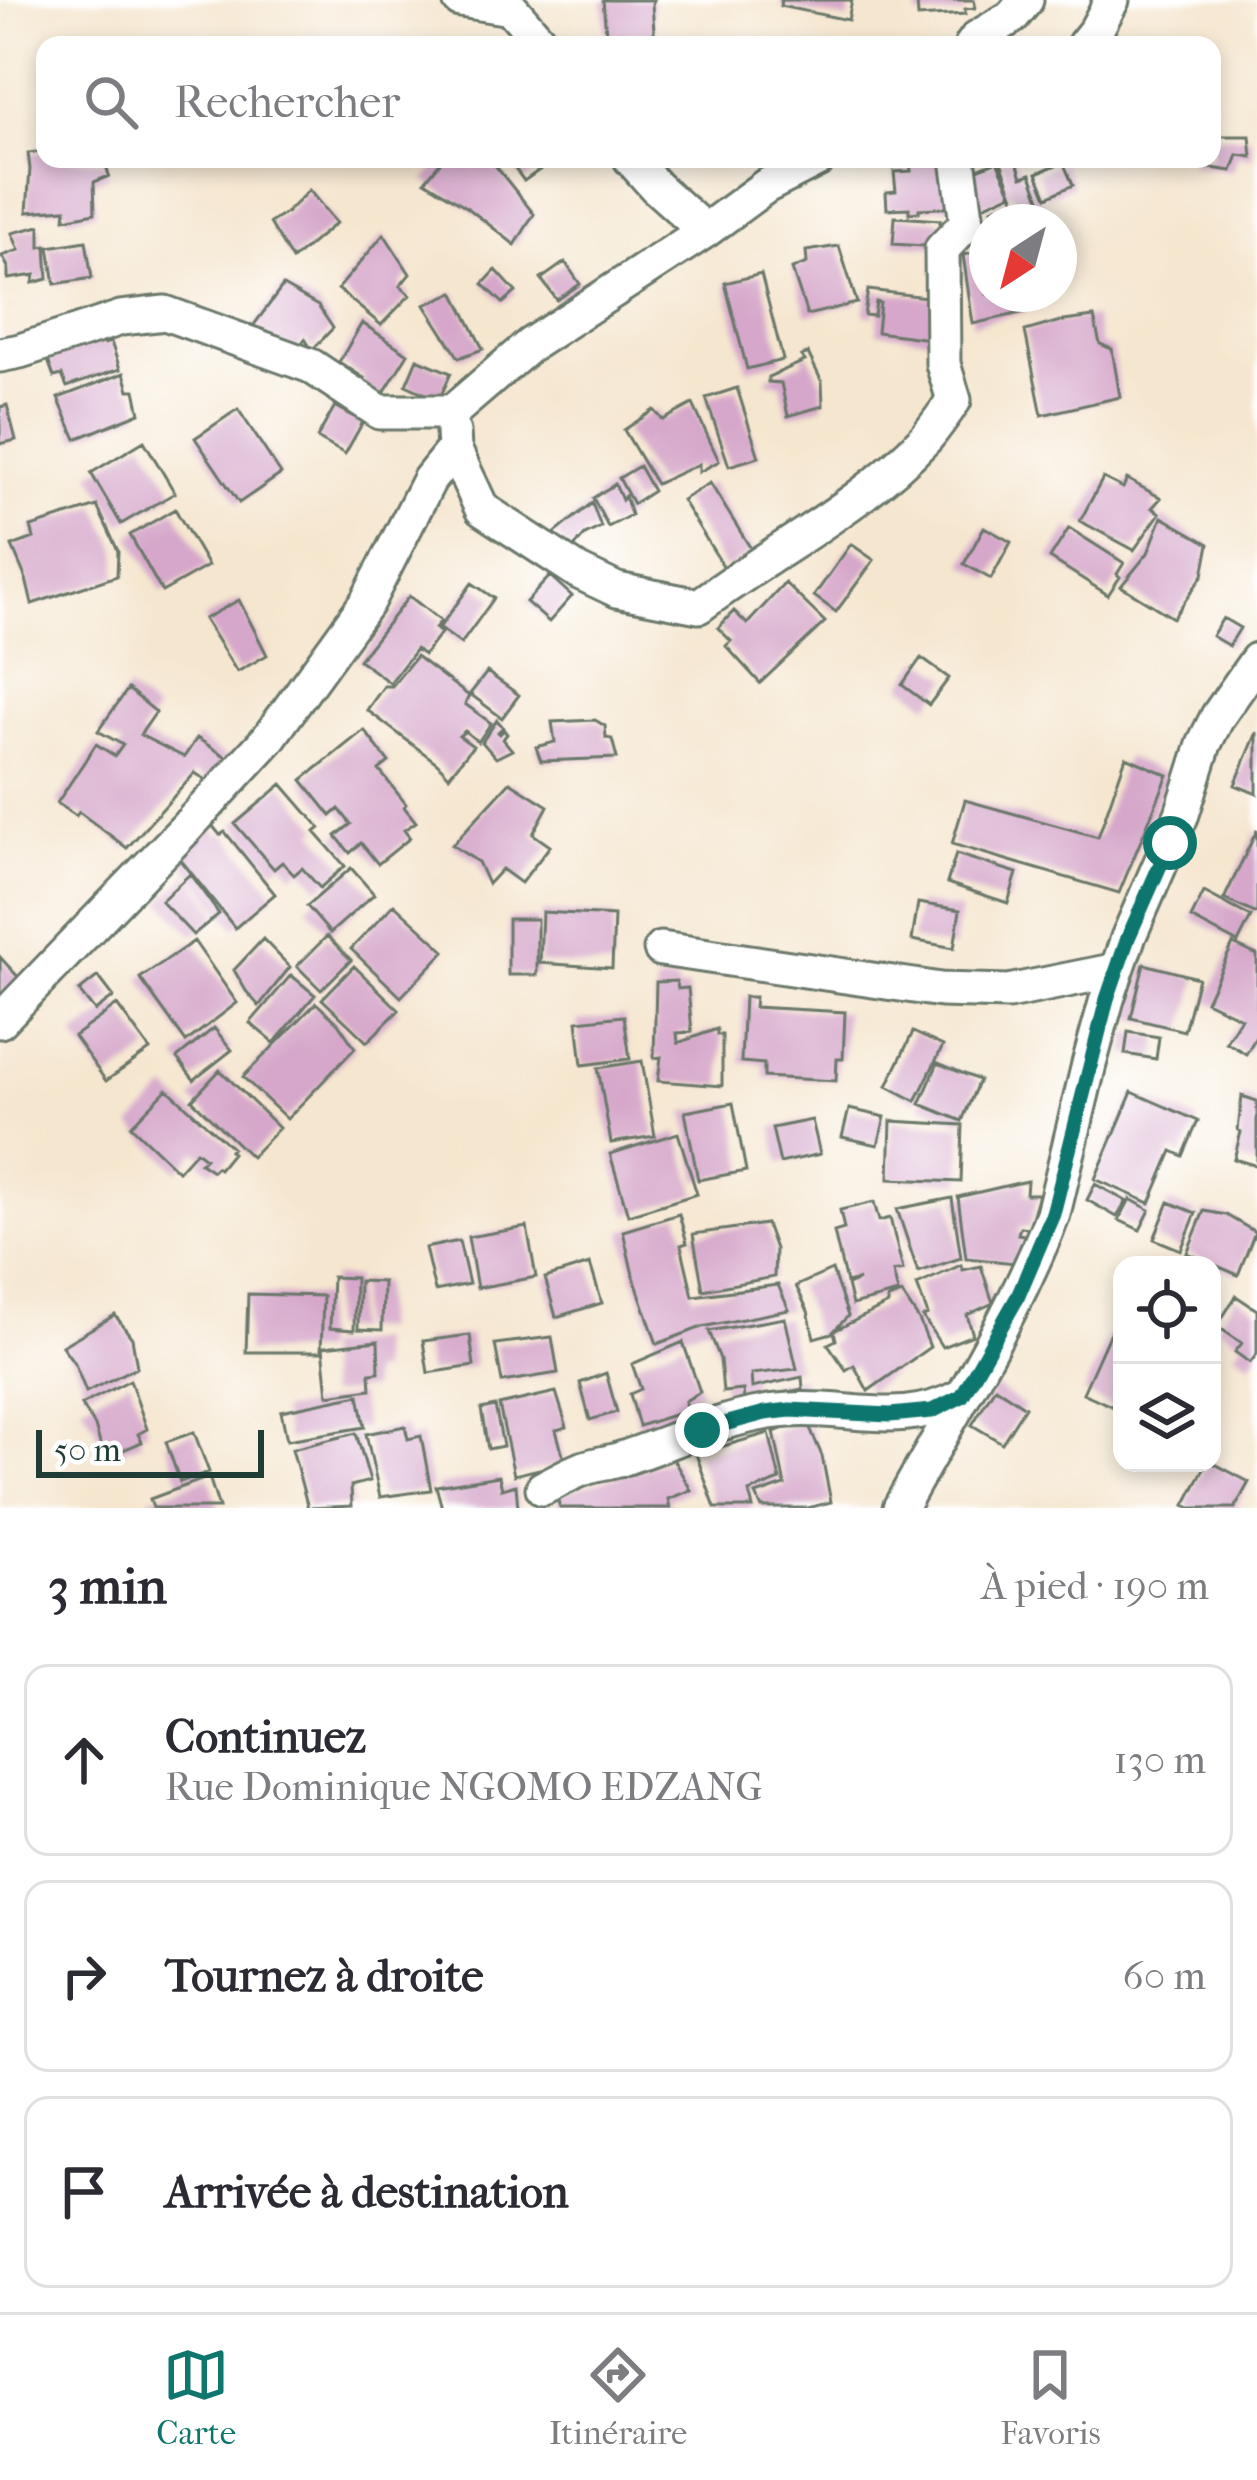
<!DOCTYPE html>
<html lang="fr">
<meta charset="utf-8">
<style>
body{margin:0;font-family:"IM FELL French Canon",serif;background:#f2f2f3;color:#2b2b33}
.controls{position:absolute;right:36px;bottom:36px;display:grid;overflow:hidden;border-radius:24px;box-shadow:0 6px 18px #0003}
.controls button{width:108px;height:108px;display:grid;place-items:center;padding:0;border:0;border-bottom:3px solid #e1e1e2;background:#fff;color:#2b2b33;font:60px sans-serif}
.compass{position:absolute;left:969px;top:204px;width:108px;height:108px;border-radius:50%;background:#fff;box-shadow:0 6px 18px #0003;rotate:216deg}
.scale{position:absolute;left:36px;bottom:30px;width:228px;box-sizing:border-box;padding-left:12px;border:6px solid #1f3d34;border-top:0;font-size:33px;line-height:42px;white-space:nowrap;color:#1f3d34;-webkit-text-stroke:9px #fff;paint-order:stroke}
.stop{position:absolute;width:36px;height:36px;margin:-27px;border:9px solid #0f766e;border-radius:50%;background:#fff}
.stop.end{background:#0f766e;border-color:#fff;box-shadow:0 3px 12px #0008}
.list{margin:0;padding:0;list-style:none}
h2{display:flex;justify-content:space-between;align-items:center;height:156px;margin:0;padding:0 48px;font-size:51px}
h2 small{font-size:39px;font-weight:400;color:#7c7c81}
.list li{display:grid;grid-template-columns:78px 1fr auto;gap:36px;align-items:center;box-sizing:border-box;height:192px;margin:0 24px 24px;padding:0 24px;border:3px solid #e1e1e2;border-radius:24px}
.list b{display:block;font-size:45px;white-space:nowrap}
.list p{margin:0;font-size:39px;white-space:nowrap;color:#7c7c81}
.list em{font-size:39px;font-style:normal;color:#7c7c81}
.icon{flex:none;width:66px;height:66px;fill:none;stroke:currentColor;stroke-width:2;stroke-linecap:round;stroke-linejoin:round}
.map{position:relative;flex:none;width:1257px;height:1508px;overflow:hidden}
.search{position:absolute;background:#fff;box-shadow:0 6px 18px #0003;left:36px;right:36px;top:36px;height:132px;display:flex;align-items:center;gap:30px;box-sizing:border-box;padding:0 42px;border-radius:24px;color:#7c7c81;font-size:45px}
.sheet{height:804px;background:#fff}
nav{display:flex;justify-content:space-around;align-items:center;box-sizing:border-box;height:168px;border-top:3px solid #e1e1e2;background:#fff;font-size:33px;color:#7c7c81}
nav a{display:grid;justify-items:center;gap:6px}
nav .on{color:#0f766e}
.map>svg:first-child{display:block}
.building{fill:#d6a7ca}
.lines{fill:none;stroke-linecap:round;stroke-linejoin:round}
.street-casing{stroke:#6a786a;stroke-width:39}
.street{stroke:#fff;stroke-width:33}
.route{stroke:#0f766e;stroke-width:15}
</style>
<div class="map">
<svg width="1257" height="1508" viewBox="0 0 1257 1508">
<rect width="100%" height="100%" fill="#fff"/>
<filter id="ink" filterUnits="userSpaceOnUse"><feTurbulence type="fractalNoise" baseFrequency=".00833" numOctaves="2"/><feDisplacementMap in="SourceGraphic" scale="24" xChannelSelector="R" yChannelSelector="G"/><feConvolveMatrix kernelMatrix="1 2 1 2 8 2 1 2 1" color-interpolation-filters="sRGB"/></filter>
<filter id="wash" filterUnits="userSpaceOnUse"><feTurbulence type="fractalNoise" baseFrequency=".004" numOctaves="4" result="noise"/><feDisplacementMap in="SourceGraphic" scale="48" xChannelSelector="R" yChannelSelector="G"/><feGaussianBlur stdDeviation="2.7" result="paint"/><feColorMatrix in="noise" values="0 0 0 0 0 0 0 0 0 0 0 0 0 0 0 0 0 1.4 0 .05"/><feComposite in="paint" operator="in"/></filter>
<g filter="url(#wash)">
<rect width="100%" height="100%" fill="#f5e6cf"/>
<g id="blocks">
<!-- building -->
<path class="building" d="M603,0H654L652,4L655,45H607Z
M781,0H852L848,20L780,6Z
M917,0H974L975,8L965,9V14L918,17Z
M1212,136H1250L1252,157L1238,155L1232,171L1190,165L1192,159H1212Z
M45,151V159L105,161L109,176L94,182L95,213L65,219L66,209L27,212L30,169L28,153Z
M443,159H490L534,214L515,245L468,208L425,181Z
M508,159H555L524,181Z
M910,159H953L956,207L919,209V212L909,213V208L887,209L886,192L896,191L894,172L911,171Z
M1000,159H1016L1022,177L1031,174L1042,204L1022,211L1026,222H996L992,209L1015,200Z
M997,161L1012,193L983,206L968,173Z
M1063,162L1073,185L1047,197L1037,173Z
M309,190L336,223L292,260L270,223L286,213Z
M895,217L940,220L939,247L893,244Z
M40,226V247L46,246L48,279L33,283L35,275L8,279V267L2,256L19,250L12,233Z
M384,234L410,274L400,286L410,295L381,325L338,289Z
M86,241L92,278L55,284L49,247Z
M839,246L857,303L807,315L792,269L807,263L806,251Z
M987,251V294H1021L1025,312L973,324L963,255Z
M565,262L580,284L557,300L541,279Z
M496,270L516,292L503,303L483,284Z
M761,274L783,360L747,369L725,283Z
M283,286L318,306L333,328L312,350L305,339L294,354L287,347L253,326Z
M868,290L935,298L930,339L877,332L880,303L876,302L874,316L864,315Z
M454,292L483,349L459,358L425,305Z
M1094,317L1100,344L1112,349L1120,397L1042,415L1025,331L1057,322Z
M362,323L408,354L380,399L360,386L364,378L339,362Z
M101,334L104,344L111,342L120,369L67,387L62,375L54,377L45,352Z
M808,353L822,382L823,406L788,416L781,383L768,382V377L805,361L801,356Z
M417,359L451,373L439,400L406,385Z
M124,373L129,390H135L140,413L76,439L58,398Z
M737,388L759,457L729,466L706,398Z
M693,404L719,461L699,472V464L656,484L624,430L654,410L663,420Z
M7,405L16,440L0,444V407Z
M335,406L363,422L345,454L317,438Z
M238,409L281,474L239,503L195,438Z
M144,441L175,493L121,524L91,473Z
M639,466L653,491L633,504L619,478Z
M1103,478L1123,488L1127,479L1161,498L1152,508L1160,513L1134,550L1080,521Z
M710,483L753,552L725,569L682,500Z
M615,484L622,500L625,496L631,515L608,527L593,498Z
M592,503L601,527L585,535L571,551L554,534Z
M97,506L118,551L117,576L32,604L26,579L12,546L34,538L31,527Z
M175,509L208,566L162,592L130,535Z
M1162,517L1209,544L1203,575L1173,618L1121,586L1148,553Z
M984,527L1011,542L991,579L964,564Z
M1069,528L1124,563L1117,574L1120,577L1108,595L1050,558Z
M851,544L874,560L836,612L814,596Z
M550,576L572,596L549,622L526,602Z
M472,583L494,598L461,644L439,628Z
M785,583L825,622L760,683L726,646L731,641L718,628L734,611L747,624Z
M409,596L441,621L435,628L441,633L424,655L416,649L390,683L359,660Z
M239,600L267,655L237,672L204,619Z
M1223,618L1240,628L1229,646L1212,636Z
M416,656L469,696L465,704L491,723L478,742L465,731L459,736L473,746L449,776L437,763L367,710L384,686H392Z
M921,658L949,678L929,705L902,685Z
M487,672L519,695L502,718L470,694Z
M128,689L156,712L140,735L184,757L197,738L228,758L212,784L195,773L127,848L79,812L76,816L57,803L96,744L115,756L123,745L98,731Z
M497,720L503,727L498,732L500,734L504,730L507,734L503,739L512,750L496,758L482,742Z
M595,720L605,726L606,738L612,739L617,758L541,761L536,747L555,742L552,722Z
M364,730L389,762L379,770L406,804L404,807L416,822L404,830L410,838L378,864L361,843L350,853L336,836L351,824L339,809L331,816L302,780Z
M1257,732V794L1235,785Z
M1126,757L1168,775L1119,893L952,844L965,800L1098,837Z
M510,782L548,806L533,834L550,846L521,883L502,869L488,884L478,862L452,845Z
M282,784L320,828L315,832L345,866L320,888L302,868L294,875L282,862L274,869L235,824Z
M211,824L220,835L225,832L275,894L235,928L176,854Z
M1257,830V914L1224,899Z
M956,854L1017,873L1008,903L947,883Z
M351,868L374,894L330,933L307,906Z
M190,874L219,914L193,935L161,901Z
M1204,892L1251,917L1238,943L1191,918Z
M918,903L960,910L954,948L912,940Z
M394,904L445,951L401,997L351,949Z
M542,912L614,916L612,968L540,963Z
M508,919H537V975H508Z
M327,936L351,960L321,990L297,966Z
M263,939L290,967L259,1006L246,991L234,970Z
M194,941L237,1003L186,1042L140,978Z
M1233,944L1257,955V1035L1246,1054L1226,1042L1241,1018L1206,1001Z
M0,957L20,979L0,998Z
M1144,964L1198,978L1184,1031L1131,1018Z
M354,966L399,1010L367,1042L322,999Z
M291,975L315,995L274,1043L250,1023Z
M98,976L114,997L95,1011L79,991Z
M676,981L678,989L688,988L692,1032L677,1033L678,1043L717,1029V1035H722V1086L658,1081L661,1057L654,1058L656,982Z
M744,997H755L754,1007L845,1012L843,1059H837L836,1081L764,1077V1064L741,1062Z
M316,1003L338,1023L355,1048L287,1119L243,1077Z
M117,1005L150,1050L106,1081L74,1036Z
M624,1016L630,1059L582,1065L577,1021Z
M214,1028L232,1050L194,1080L177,1058Z
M913,1032L943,1046L916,1101L887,1086Z
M1128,1032L1159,1037L1156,1059L1125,1054Z
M642,1061L655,1136L611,1143L598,1068Z
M938,1063L979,1080L962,1121L920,1104Z
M220,1070L279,1128L251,1157L192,1100Z
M167,1089L232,1148L229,1151L232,1153L219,1169L216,1167L212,1171L200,1163L205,1158L196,1151L178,1171L131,1126Z
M1132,1092L1198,1121L1183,1156L1172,1151L1150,1203L1095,1179Z
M1242,1096L1257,1101V1166L1234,1159L1241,1132L1238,1130Z
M733,1103L746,1171L698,1180L685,1112Z
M849,1109L885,1117L878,1145L842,1137Z
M812,1120L820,1154L780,1163L772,1128Z
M891,1121L963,1125L961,1182L889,1179Z
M678,1133L697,1194L628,1215L610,1154Z
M1027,1181L1026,1194H1039L1029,1228L1020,1227L1018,1234L1024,1235L1015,1263L966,1258L958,1197Z
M1095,1184L1126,1201L1117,1217L1087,1200Z
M952,1198L961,1258L918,1272L897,1209Z
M1130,1199L1150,1210L1140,1230L1119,1220Z
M874,1202L879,1221L890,1218L903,1270L893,1272L898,1293L852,1305L847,1285L859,1280L846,1283L834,1232L844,1229L840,1210Z
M1169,1202L1196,1213L1181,1250L1154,1239Z
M1204,1211L1226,1215L1255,1232L1238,1275L1187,1253Z
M679,1214L687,1243L681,1245L693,1296L778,1285L789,1310L702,1327L657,1344L633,1275L623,1231Z
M766,1224L775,1249L774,1277L703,1290L693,1234Z
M527,1227L536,1277L477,1288L468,1237Z
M459,1241L469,1284L435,1291L425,1248Z
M590,1264L602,1303L556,1317L545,1278Z
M961,1265L963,1270L981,1266L993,1303L967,1315L973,1335L942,1347L923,1317L928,1315L917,1285Z
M832,1270L848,1316L832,1333L814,1338L808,1311L796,1286Z
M332,1277L355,1278L354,1330L330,1328Z
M359,1281L383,1282L382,1330L358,1329Z
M248,1294L323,1296L321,1352H246Z
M902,1294L919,1320L930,1347L868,1391L854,1365L846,1370L828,1344L836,1340L834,1331L888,1304V1299Z
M1236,1296L1257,1310V1354L1250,1363L1235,1352L1242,1343L1217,1326Z
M1122,1306V1411L1083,1393Z
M115,1315L132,1338L137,1367L86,1392L75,1364L62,1346Z
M785,1318L797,1369L751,1374L752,1388L802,1377L803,1389L744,1400L743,1390L723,1392L720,1359L709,1331Z
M470,1335L474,1366L428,1373L423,1341Z
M552,1337L558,1373L502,1382L495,1344Z
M378,1341L379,1372L370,1373L371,1389L328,1395L323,1347Z
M683,1342L700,1392L685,1401L686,1411L639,1426L630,1394L641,1389L632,1364Z
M606,1373L617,1412L590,1420L580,1383Z
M130,1380L147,1429L138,1434L142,1442L114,1454L110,1445L101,1447L95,1426L81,1405Z
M995,1387L1025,1407L1002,1443L972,1425Z
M556,1392L567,1427L556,1430L565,1463L514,1475L499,1405Z
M359,1395L365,1427L287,1440L281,1411Z
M495,1406L503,1446L488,1449L481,1409Z
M806,1419L822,1456L831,1502L808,1508H762L756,1495L785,1485L774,1432Z
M405,1426L408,1439L421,1436L431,1490L380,1497L366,1434Z
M194,1432L209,1472L180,1482L166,1442Z
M356,1433L370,1481L351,1486L352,1506L308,1508L292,1449Z
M769,1433L780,1480L749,1492L753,1508H715L696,1454Z
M673,1459L691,1490L668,1499L670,1508H560L556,1495Z
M1207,1463H1213L1249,1482L1235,1508H1191L1185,1505Z
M499,1476L502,1489L516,1485L518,1508H442L436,1486Z
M209,1477L219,1508H153L150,1499Z"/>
</g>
</g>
<g filter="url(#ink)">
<use href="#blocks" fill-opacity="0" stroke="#6a786a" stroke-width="3"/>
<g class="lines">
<defs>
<path id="street" d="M460,0L511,8L543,45
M972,45L977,38L1012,17L1026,0
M1084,45L1096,30L1112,0
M631,159L656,187L705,231
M0,355L20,351L121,318L165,313L311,366L380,412H452L530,345L705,231L766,186L819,159
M454,449L482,509L579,572L617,590L699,606C774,550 861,507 926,438C936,426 945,413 954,400L943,364L942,249L967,223L958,159
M661,949L941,990L1008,992L1117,970
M0,1021L185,829L268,739L367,602L429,480L454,449L453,432
M543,1488C557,1481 570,1473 585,1468C597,1464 609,1463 621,1459C676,1441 731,1413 790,1410C853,1406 902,1429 962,1396
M900,1508C953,1411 1013,1317 1053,1214L1089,1064L1107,999L1128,938L1182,814L1204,744L1218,716L1257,660"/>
</defs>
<!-- street casing -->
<use href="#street" class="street-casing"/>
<!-- street -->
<use href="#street" class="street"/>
</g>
</g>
<g class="lines" filter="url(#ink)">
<!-- route -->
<path class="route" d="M702,1430L765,1413L790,1410L890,1415L932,1411L962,1396L1017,1298L1053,1214L1107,999L1128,938L1170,843"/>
</g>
</svg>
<div class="controls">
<button><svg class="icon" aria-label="locate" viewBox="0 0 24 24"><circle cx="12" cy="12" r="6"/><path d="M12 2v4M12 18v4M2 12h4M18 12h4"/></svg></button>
<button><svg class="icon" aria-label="layers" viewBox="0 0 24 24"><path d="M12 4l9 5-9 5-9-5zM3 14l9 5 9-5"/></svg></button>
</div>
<svg class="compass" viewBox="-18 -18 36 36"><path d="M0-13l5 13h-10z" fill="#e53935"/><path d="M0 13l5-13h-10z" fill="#7c7c81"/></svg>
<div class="scale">50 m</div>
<div class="stop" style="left:1170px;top:843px"></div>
<div class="stop end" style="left:702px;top:1430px"></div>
<div class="search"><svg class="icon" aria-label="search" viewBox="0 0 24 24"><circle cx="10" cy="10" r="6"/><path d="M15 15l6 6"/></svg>Rechercher</div>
</div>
<section class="sheet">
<h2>3 min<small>À pied · 190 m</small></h2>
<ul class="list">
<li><svg class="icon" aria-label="ahead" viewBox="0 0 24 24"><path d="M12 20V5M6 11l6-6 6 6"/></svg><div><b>Continuez</b><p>Rue Dominique NGOMO EDZANG</p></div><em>130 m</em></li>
<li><svg class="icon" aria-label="right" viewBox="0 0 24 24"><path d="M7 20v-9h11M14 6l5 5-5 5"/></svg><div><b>Tournez à droite</b></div><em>60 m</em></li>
<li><svg class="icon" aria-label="arrive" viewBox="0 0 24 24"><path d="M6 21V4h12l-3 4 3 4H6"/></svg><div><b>Arrivée à destination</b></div></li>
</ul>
</section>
<nav>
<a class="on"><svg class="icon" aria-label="map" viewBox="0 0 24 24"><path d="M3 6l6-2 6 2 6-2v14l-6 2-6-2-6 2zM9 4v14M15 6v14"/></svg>Carte</a>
<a><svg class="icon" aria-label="directions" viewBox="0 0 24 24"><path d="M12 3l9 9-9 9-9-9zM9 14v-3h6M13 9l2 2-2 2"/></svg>Itinéraire</a>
<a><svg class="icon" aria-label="saved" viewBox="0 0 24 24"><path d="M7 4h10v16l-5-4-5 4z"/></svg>Favoris</a>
</nav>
